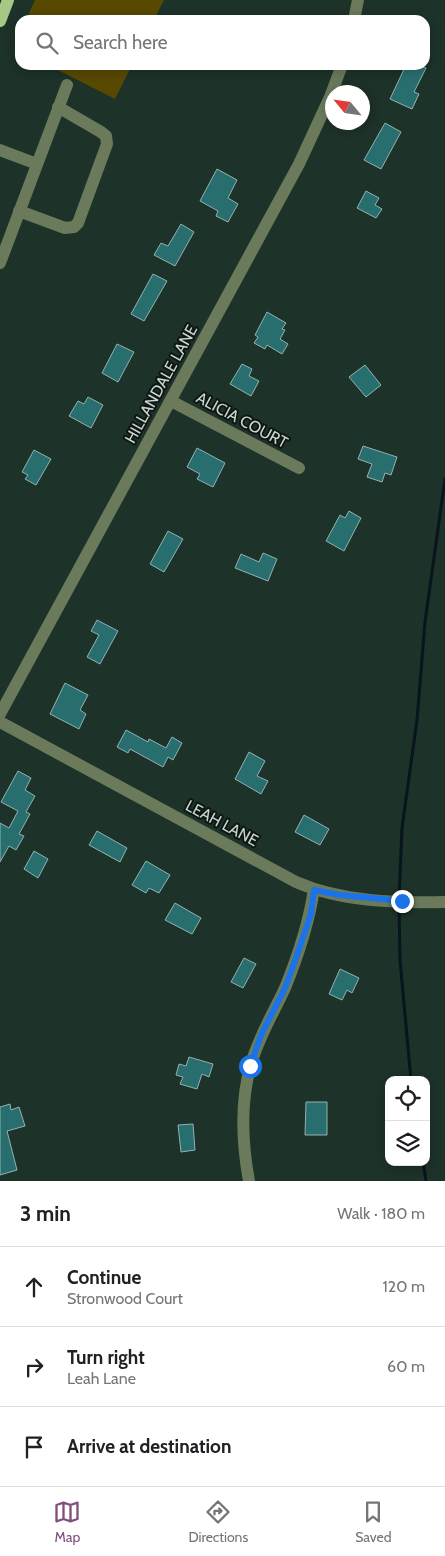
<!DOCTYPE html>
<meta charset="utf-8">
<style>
body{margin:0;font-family:Cabin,sans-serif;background:#f2f2f2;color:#202124}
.controls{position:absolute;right:15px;bottom:15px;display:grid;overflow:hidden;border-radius:10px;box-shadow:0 2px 12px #0003}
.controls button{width:45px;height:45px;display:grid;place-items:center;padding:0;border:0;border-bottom:1px solid #e0e0e0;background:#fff;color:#202124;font:25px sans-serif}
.compass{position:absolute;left:325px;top:85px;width:45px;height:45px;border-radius:50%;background:#fff;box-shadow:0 2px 12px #0003;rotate:299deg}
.stop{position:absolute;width:15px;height:15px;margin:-11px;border:4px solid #1a73e8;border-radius:50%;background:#fff}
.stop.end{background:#1a73e8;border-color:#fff;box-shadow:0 1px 5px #0008}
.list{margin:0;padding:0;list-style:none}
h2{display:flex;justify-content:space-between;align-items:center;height:65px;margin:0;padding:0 20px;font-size:21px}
h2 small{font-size:16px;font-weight:400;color:#757577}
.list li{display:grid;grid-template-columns:32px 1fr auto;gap:15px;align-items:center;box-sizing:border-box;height:80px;padding:0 20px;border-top:1px solid #e0e0e0}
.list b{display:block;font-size:19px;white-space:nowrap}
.list p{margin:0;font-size:16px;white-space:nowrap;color:#757577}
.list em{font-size:16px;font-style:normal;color:#757577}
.icon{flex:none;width:28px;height:28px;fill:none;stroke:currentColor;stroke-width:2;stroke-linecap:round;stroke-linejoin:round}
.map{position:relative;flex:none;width:445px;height:1181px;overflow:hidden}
.search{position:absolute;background:#fff;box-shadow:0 2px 12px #0003;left:15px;right:15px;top:15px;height:55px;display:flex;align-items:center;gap:12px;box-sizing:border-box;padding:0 18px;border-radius:15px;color:#757577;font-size:19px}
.sheet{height:305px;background:#fff}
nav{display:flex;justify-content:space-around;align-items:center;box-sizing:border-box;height:70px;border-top:1px solid #e0e0e0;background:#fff;font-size:14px;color:#757577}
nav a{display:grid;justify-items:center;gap:2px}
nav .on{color:#814f7e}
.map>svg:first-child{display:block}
.green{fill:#574900}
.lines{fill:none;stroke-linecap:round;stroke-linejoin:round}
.stream{stroke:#08151c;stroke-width:3}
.building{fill:#296e6f;stroke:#94b1b1}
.minor{stroke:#6a7a5b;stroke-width:12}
.major{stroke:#a6c885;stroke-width:12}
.route{stroke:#1a73e8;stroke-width:6}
.labels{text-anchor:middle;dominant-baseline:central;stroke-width:4;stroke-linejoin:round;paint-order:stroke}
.street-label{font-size:16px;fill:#c9d6cf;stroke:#0e1713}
</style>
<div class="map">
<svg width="445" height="1181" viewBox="0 0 445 1181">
<rect width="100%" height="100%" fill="#1d3228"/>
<!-- green -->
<path class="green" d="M35,0H164L154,20H26Z
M48,65H132L115,99Z"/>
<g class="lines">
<!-- stream -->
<path class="stream" d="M399,898L402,828L417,720L425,622L445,479
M399,904L400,960L411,1080
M423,1162L426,1181"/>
</g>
<!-- building -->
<path class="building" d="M406,65H420L426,68L414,92L419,94L412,109L390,99Z
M385,123L401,132L381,169L364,160Z
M217,169L237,180L228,198L238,204L228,222L216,216L218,211L200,201Z
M366,191L379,198L375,205L382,209L376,218L357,208Z
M181,224L194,232L175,266L154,255L161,243L168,246Z
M153,274L167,281L144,321L131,314Z
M267,312L286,323L282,329L285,330L280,339L288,344L282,354L267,345L265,349L254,343L258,337L255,335Z
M117,344L134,352L118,382L102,373Z
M242,364L252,369L249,376L259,381L251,396L230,384Z
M365,365L381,385L366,397L349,377Z
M88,397L103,405L91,428L69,416L78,401L84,404Z
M363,446L397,457L391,475L385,473L382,482L367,477L372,464L358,459Z
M197,448L225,463L213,487L197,479L200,474L187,467Z
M34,450L51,459L36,485L25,479L28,475L22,472Z
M349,511L361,518L344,551L326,541L340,515L345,518Z
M168,531L183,539L164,572L150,564Z
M263,553L277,559L268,581L235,568L241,554L259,562Z
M97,620L118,631L100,664L87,657L99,635L91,631Z
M65,683L88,695L80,710L86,714L79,729L50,714Z
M126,730L148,742L149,739L166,748L172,737L182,743L173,760L168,757L163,767L130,749L128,753L117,747Z
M249,752L265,761L257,776L268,781L261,794L235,779Z
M18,771L31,778L25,790L35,796L26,812L30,814L19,834L24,836L16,850L9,846L0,862V823L9,828L18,811L1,802Z
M304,815L329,829L320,845L295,832Z
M97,831L127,848L120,862L89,845Z
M34,851L48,859L38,878L24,869Z
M146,861L170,875L159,893L149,888L146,893L132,885Z
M175,903L201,918L192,934L165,920Z
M244,958L256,964L243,988L231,982Z
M340,969L359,978L352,993L347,990L342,1000L329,994Z
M189,1057L213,1064L209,1077L202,1074L197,1089L180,1084L183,1077L176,1075L179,1064L186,1066Z
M306,1102H327V1135H305Z
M10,1104L11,1110L19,1107L25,1126L7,1131L17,1170L0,1175V1107Z
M193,1124L195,1150L181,1152L178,1125Z"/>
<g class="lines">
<!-- minor -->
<path class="minor" d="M354,20L358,0
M0,150L37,164
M19,211L65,228L74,227L78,223L107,144L106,136L101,132L58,107
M0,263L67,85
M171,401L299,468
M0,714L299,164L330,97L342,65
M0,722L296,882C342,902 396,903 445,902
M249,1181C242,1143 240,1102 251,1064C259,1036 273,1014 285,988C298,956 309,923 314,889"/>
<!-- major -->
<path class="major" d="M0,21L8,0"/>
</g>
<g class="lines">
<!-- route -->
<path class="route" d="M250,1066L262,1033L285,988L296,958L311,914L314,890L340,895L402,901"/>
</g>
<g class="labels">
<!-- street labels -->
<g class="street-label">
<text transform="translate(161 384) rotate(-61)">HILLANDALE LANE</text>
<text transform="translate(242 420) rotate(28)">ALICIA COURT</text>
<text transform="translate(222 823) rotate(28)">LEAH LANE</text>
</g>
</g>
</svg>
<div class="controls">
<button><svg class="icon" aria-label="locate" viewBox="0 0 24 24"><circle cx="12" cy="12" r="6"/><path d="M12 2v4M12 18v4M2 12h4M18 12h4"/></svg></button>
<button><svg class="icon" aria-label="layers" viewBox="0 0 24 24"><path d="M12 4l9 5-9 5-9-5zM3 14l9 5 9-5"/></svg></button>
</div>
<svg class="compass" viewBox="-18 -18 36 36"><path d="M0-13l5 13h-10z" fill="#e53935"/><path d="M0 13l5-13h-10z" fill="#757577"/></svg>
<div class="stop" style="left:250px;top:1066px"></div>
<div class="stop end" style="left:402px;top:901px"></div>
<div class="search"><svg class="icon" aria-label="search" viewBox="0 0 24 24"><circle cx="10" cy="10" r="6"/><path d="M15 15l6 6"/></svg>Search here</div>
</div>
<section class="sheet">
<h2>3 min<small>Walk · 180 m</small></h2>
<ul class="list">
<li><svg class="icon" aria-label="ahead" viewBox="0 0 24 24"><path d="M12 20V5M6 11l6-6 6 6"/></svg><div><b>Continue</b><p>Stronwood Court</p></div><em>120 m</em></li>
<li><svg class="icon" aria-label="right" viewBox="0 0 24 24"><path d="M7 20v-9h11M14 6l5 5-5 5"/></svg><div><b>Turn right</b><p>Leah Lane</p></div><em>60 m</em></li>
<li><svg class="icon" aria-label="arrive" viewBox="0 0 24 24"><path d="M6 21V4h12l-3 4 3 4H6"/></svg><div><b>Arrive at destination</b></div></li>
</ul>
</section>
<nav>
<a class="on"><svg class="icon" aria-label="map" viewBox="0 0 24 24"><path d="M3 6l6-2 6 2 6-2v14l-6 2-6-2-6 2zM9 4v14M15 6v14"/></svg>Map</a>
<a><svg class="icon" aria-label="directions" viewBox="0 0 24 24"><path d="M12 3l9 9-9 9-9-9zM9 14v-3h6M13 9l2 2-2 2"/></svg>Directions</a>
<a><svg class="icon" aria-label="saved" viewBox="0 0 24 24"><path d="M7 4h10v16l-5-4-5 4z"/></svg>Saved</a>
</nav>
